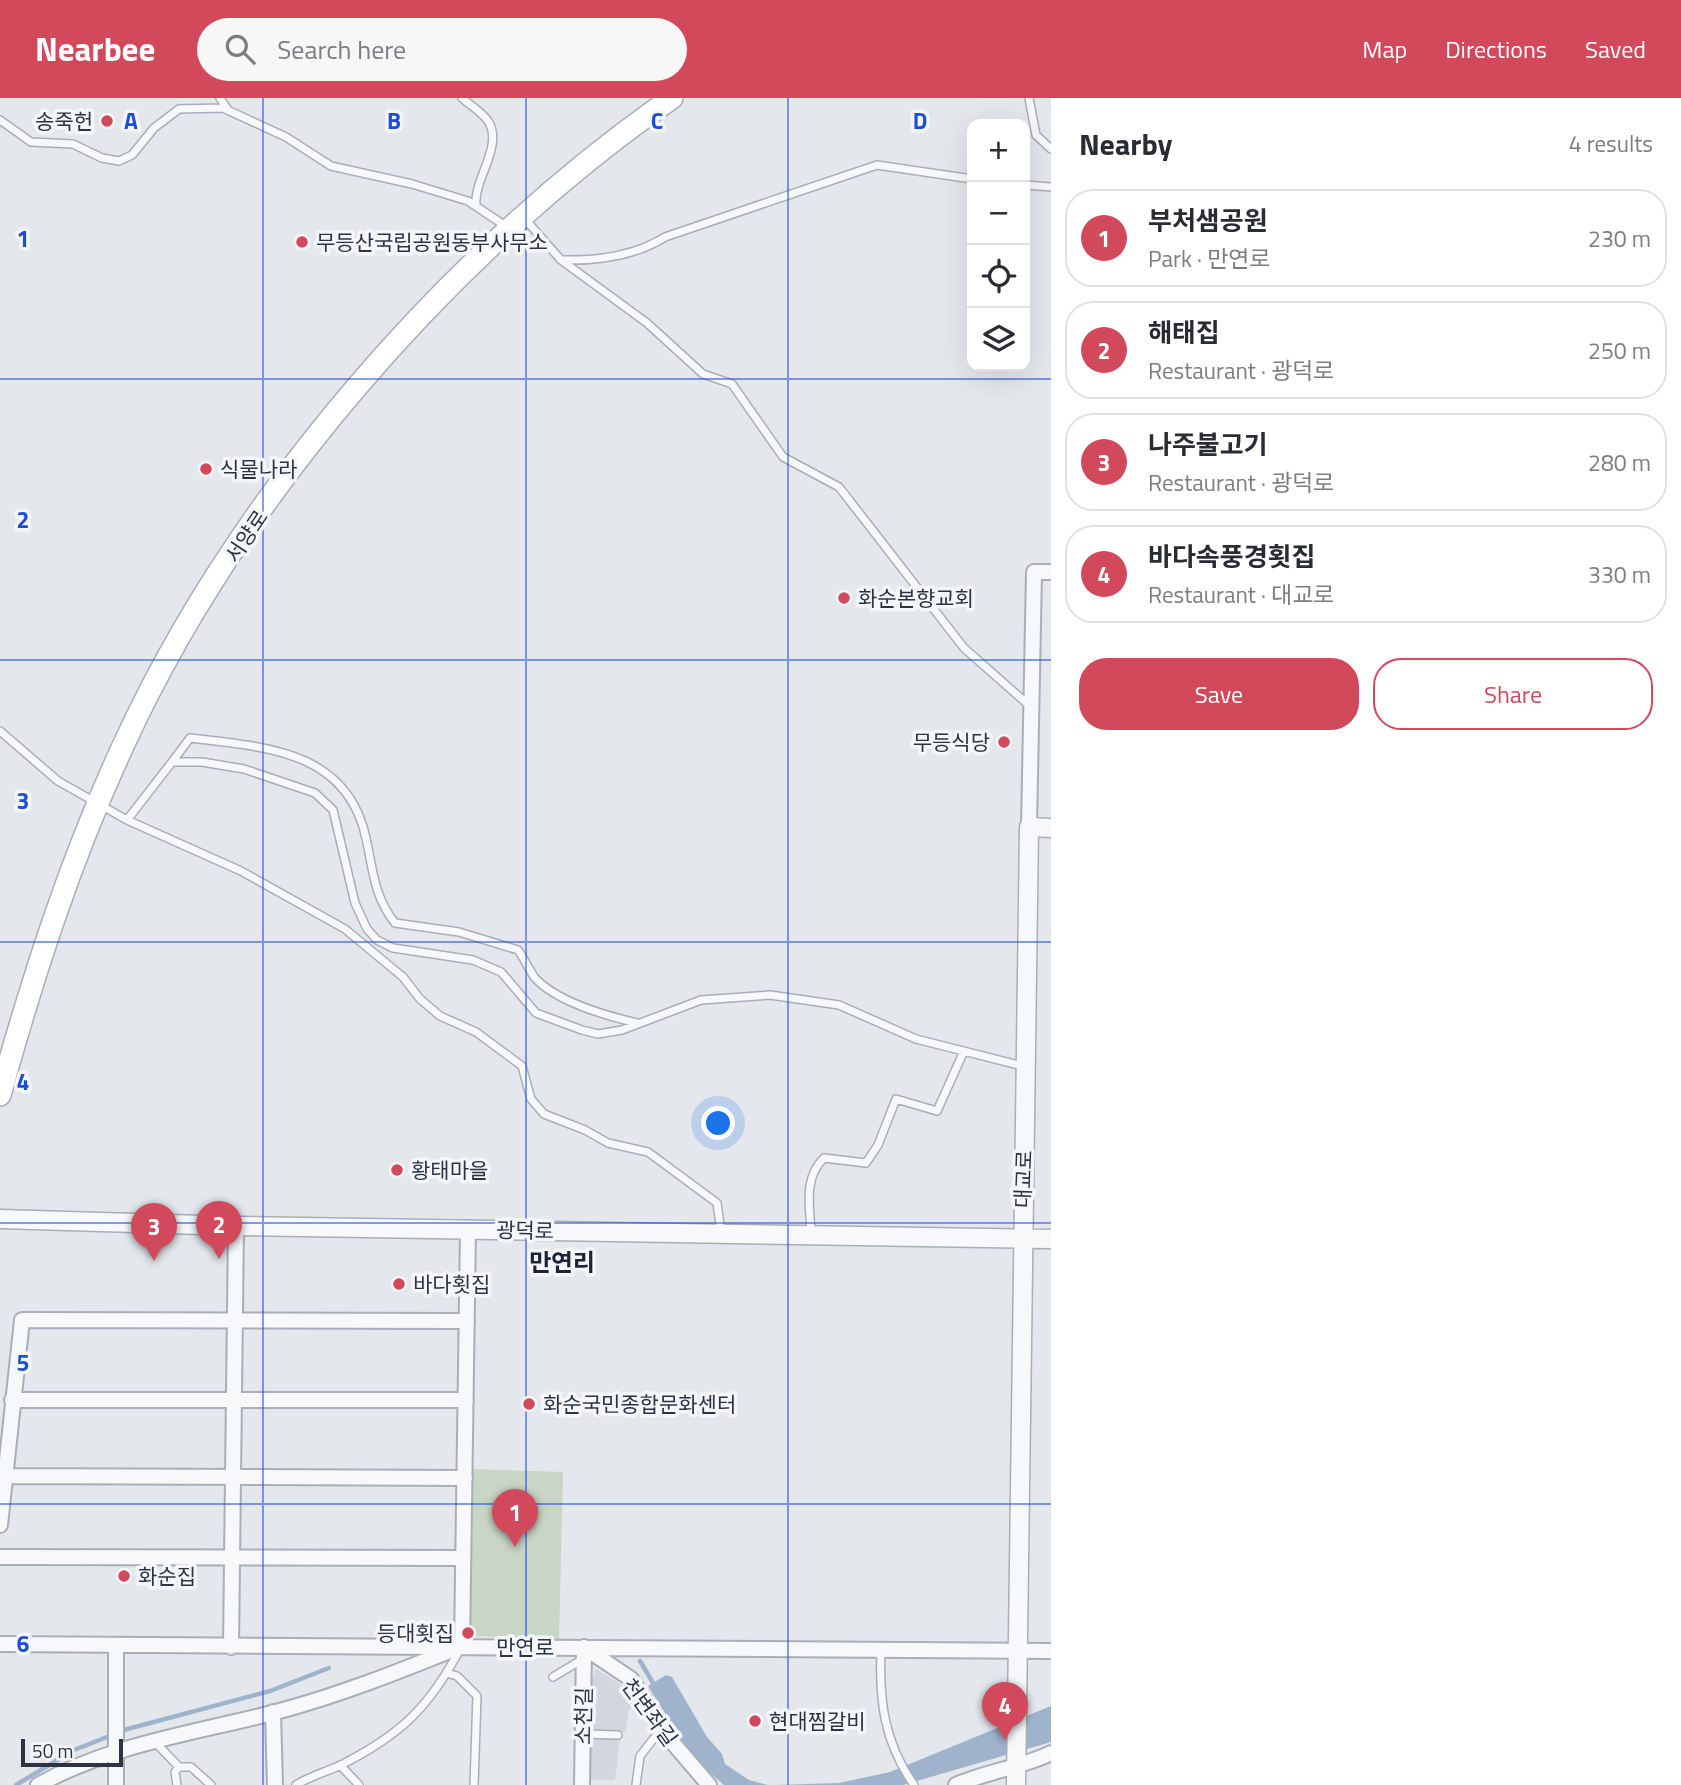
<!DOCTYPE html>
<meta charset="utf-8">
<style>
body{margin:0;font-family:"Titillium Web","Noto Sans KR",sans-serif;background:#f7f7f7;color:#2b2b33}
.controls{position:absolute;right:21px;top:21px;display:grid;overflow:hidden;border-radius:14px;box-shadow:0 7px 28px #0002}
.controls button{width:63px;height:63px;display:grid;place-items:center;padding:0;border:0;border-bottom:2px solid #e1e1e2;background:#fff;color:#2b2b33;font:35px sans-serif}
.scale{position:absolute;left:21px;bottom:18px;width:102px;box-sizing:border-box;padding-left:7px;border:4px solid #2b3445;border-top:0;font-size:19px;line-height:24px;white-space:nowrap;color:#2b3445;-webkit-text-stroke:5px #f4f6f9;paint-order:stroke}
.you{position:absolute;left:719px;top:1026px;width:24px;height:24px;margin:-18px;border:5px solid #fff;border-radius:50%;background:#1a73e8;box-shadow:0 0 0 10px #1a73e833}
.badge{display:grid;place-items:center;width:46px;height:46px;border-radius:50%;background:#d1495b;color:#fff;font-size:23px;font-weight:700}
.pin{position:absolute;translate:-50% -58px;filter:drop-shadow(0 2px 4px #0008)}
.pin::after{content:'';position:absolute;top:37px;width:24px;height:21px;background:inherit;clip-path:polygon(0 0,100% 0,50% 100%)}
.list{margin:0;padding:0;list-style:none}
h2{display:flex;justify-content:space-between;align-items:center;height:91px;margin:0;padding:0 28px;font-size:30px}
h2 small{font-size:23px;font-weight:400;color:#7c7c81}
.list li{display:grid;grid-template-columns:46px 1fr auto;gap:21px;align-items:center;box-sizing:border-box;height:98px;margin:0 14px 14px;padding:0 14px;border:2px solid #e1e1e2;border-radius:28px}
.list b{display:block;font-size:26px;white-space:nowrap}
.list p{margin:0;font-size:23px;white-space:nowrap;color:#7c7c81}
.list em{font-size:23px;font-style:normal;color:#7c7c81}
.actions{display:flex;gap:14px;padding:21px 28px}
.actions a{flex:1;padding:16px 0;border:2px solid #d1495b;border-radius:28px;text-align:center;font-size:24px;color:#d1495b}
.actions .main{background:#d1495b;color:#fff}
.icon{flex:none;width:38px;height:38px;fill:none;stroke:currentColor;stroke-width:2;stroke-linecap:round;stroke-linejoin:round}
.map{position:relative;flex:none;width:1051px;height:1687px;overflow:hidden}
header{display:flex;align-items:center;gap:42px;box-sizing:border-box;height:98px;padding:0 35px;background:#d1495b;color:#fff}
header strong{font-size:33px}
nav{display:flex;gap:38px;margin-inline-start:auto;font-size:24px}
.search{width:490px;height:63px;background:#f7f7f7;display:flex;align-items:center;gap:18px;box-sizing:border-box;padding:0 24px;border-radius:38px;color:#7c7c81;font-size:26px}
main{display:flex}
aside{flex:1;background:#fff}
.map>svg:first-child{display:block}
.built{fill:#d2d6de}
.green{fill:#c9d6c5}
.water{fill:#9fb4cc}
.lines{fill:none;stroke-linecap:round;stroke-linejoin:round}
.stream{stroke:#9fb4cc;stroke-width:4.5}
.service-casing{stroke:#a9aeb7;stroke-width:10}
.minor-casing{stroke:#a9aeb7;stroke-width:18}
.tertiary-casing{stroke:#a9aeb7;stroke-width:21}
.secondary-casing{stroke:#a9aeb7;stroke-width:24}
.service{stroke:#f7f8fa;stroke-width:7}
.minor{stroke:#f7f8fa;stroke-width:14}
.tertiary{stroke:#f7f8fa;stroke-width:18}
.secondary{stroke:#fff;stroke-width:21}
.grid{fill:none;stroke:#1d4ed8;stroke-width:2;stroke-opacity:0.55}
.poi-dot{fill:#d1495b;stroke:#f4f6f9;stroke-width:2.5}
.labels{text-anchor:middle;dominant-baseline:central;stroke-width:7;stroke-linejoin:round;paint-order:stroke}
.poi-label{font-size:21px;fill:#2b3445;stroke:#f4f6f9;text-anchor:start}
.street-label{font-size:21px;fill:#2b3445;stroke:#f4f6f9}
.quarter-label{font-size:24px;font-weight:bold;fill:#1d2536;stroke:#f4f6f9}
.grid-label{font-size:23px;text-anchor:middle;font-weight:bold;fill:#1d4ed8;stroke:#f4f6f9;stroke-width:7;stroke-linejoin:round;paint-order:stroke}
</style>
<header>
<strong>Nearbee</strong>
<div class="search"><svg class="icon" aria-label="search" viewBox="0 0 24 24"><circle cx="10" cy="10" r="6"/><path d="M15 15l6 6"/></svg>Search here</div>
<nav><a>Map</a><a>Directions</a><a>Saved</a></nav>
</header>
<main>
<div class="map">
<svg width="1051" height="1687" viewBox="0 0 1051 1687">
<rect width="100%" height="100%" fill="#e4e7ec"/>
<!-- built -->
<path class="built" d="M596,1571L628,1591L636,1606L629,1612L626,1633L621,1634L615,1682H589L590,1587Z"/>
<!-- green -->
<path class="green" d="M471,1371L563,1374L559,1541L477,1538L466,1525Z"/>
<!-- water -->
<path class="water" d="M666,1577L672,1579L707,1639L722,1656L725,1666L749,1682L768,1687H724L699,1665L684,1645L648,1588Z
M1051,1608V1644L903,1687H776L839,1685L890,1674Z"/>
<g class="lines">
<!-- stream -->
<path class="stream" d="M640,1563L656,1590
M120,1633L270,1593L329,1570
M16,1687L74,1652L112,1637"/>
<defs>
<path id="service" d="M220,0L228,12
M462,0C470,7 482,14 488,23C504,47 474,81 476,106
M1029,0L1036,37L1051,51
M0,22L31,44L73,46L102,60L119,63L132,57L154,30L179,11L223,10L286,39L331,68L412,86L468,103L507,129
M1025,87L1051,89
M524,120L561,162C597,163 635,158 665,139L877,67L972,81
M561,162L647,225L703,276L732,286L783,359L839,389L964,550L1031,609
M0,633L58,683L127,722L241,773L345,831L403,879L420,901L440,918L476,934L522,968L531,1001L544,1016L585,1032L608,1045L648,1054L717,1105L721,1134
M172,664L190,640C265,649 347,652 366,740C373,772 374,799 395,825L459,834L518,852C524,860 529,872 535,880C557,904 607,918 637,925
M127,722L172,664H202L244,671L315,695L333,712L355,805L367,831L377,842L393,850L473,862L501,874L536,915L582,932L598,936L622,932L701,902L770,897L839,907L916,941L1026,969
M811,1135C810,1109 803,1080 824,1060L866,1065L878,1047L896,1001L937,1013L964,953
M881,1552C879,1603 884,1644 914,1687
M447,1575L457,1578L477,1598L474,1687
M553,1579L583,1561
M583,1636L618,1637
M153,1642L179,1669H191L211,1687
M340,1667L359,1687
M177,1687L175,1674L179,1669
M296,1687C310,1678 326,1674 341,1667C400,1637 429,1610 460,1551
M636,1687L640,1658L662,1630"/>
<path id="minor" d="M1029,729L1034,474H1051
M12,1302H466
M4,1378L465,1380
M0,1427L22,1222L467,1223
M0,1459L463,1460
M0,1546L1051,1553
M231,1549L236,1128
M585,1550L631,1581L673,1645L709,1687
M273,1614L275,1687
M38,1687C112,1646 195,1635 276,1614C340,1597 400,1573 462,1548L468,1131
M116,1687V1549
M582,1687L584,1549
M956,1687C988,1673 1020,1670 1051,1655"/>
<path id="tertiary" d="M0,1121L236,1128L1051,1141
M1016,1687L1029,729L1051,730"/>
<path id="secondary" d="M0,997C33,878 71,760 123,648C236,401 449,155 672,0"/>
</defs>
<!-- service casing -->
<use href="#service" class="service-casing"/>
<!-- minor casing -->
<use href="#minor" class="minor-casing"/>
<!-- tertiary casing -->
<use href="#tertiary" class="tertiary-casing"/>
<!-- secondary casing -->
<use href="#secondary" class="secondary-casing"/>
<!-- service -->
<use href="#service" class="service"/>
<!-- minor -->
<use href="#minor" class="minor"/>
<!-- tertiary -->
<use href="#tertiary" class="tertiary"/>
<!-- secondary -->
<use href="#secondary" class="secondary"/>
</g>
<!-- grid -->
<path class="grid" d="M263,0V1687M526,0V1687M788,0V1687M0,281H1051M0,562H1051M0,844H1051M0,1125H1051M0,1406H1051"/>
<!-- markers -->
<g class="poi-dot">
<circle cx="107" cy="23" r="7"/>
<circle cx="302" cy="144" r="7"/>
<circle cx="206" cy="371" r="7"/>
<circle cx="844" cy="500" r="7"/>
<circle cx="1004" cy="644" r="7"/>
<circle cx="397" cy="1072" r="7"/>
<circle cx="399" cy="1186" r="7"/>
<circle cx="529" cy="1306" r="7"/>
<circle cx="124" cy="1478" r="7"/>
<circle cx="468" cy="1535" r="7"/>
<circle cx="755" cy="1623" r="7"/>
</g>
<g class="labels">
<!-- poi labels -->
<g class="poi-label">
<text x="93" y="23" text-anchor="end">송죽헌</text>
<text x="316" y="144">무등산국립공원동부사무소</text>
<text x="220" y="371">식물나라</text>
<text x="858" y="500">화순본향교회</text>
<text x="990" y="644" text-anchor="end">무등식당</text>
<text x="411" y="1072">황태마을</text>
<text x="413" y="1186">바다횟집</text>
<text x="543" y="1306">화순국민종합문화센터</text>
<text x="138" y="1478">화순집</text>
<text x="454" y="1535" text-anchor="end">등대횟집</text>
<text x="769" y="1623">현대찜갈비</text>
</g>
<!-- street labels -->
<g class="street-label">
<text transform="translate(246 438) rotate(-56)">서양로</text>
<text transform="translate(1023 1081) rotate(-88)">대교로</text>
<text transform="translate(525 1132) rotate(1)">광덕로</text>
<text x="525" y="1549">만연로</text>
<text transform="translate(650 1614) rotate(54)">천변좌길</text>
<text transform="translate(583 1618) rotate(-89)">소천길</text>
</g>
<!-- quarter labels -->
<g class="quarter-label">
<text x="562" y="1164">만연리</text>
</g>
</g>
<g class="grid-label">
<text x="131" y="31">A</text>
<text x="394" y="31">B</text>
<text x="657" y="31">C</text>
<text x="920" y="31">D</text>
<text x="23" y="149">1</text>
<text x="23" y="430">2</text>
<text x="23" y="711">3</text>
<text x="23" y="992">4</text>
<text x="23" y="1273">5</text>
<text x="23" y="1554">6</text>
</g>
</svg>
<div class="controls">
<button>+</button>
<button>−</button>
<button><svg class="icon" aria-label="locate" viewBox="0 0 24 24"><circle cx="12" cy="12" r="6"/><path d="M12 2v4M12 18v4M2 12h4M18 12h4"/></svg></button>
<button><svg class="icon" aria-label="layers" viewBox="0 0 24 24"><path d="M12 4l9 5-9 5-9-5zM3 14l9 5 9-5"/></svg></button>
</div>
<div class="scale">50 m</div>
<div class="you"></div>
<div class="pin badge" style="left:515px;top:1449px">1</div>
<div class="pin badge" style="left:219px;top:1161px">2</div>
<div class="pin badge" style="left:154px;top:1163px">3</div>
<div class="pin badge" style="left:1005px;top:1642px">4</div>
</div>
<aside>
<h2>Nearby<small>4 results</small></h2>
<ul class="list">
<li><span class="badge">1</span><div><b>부처샘공원</b><p>Park · 만연로</p></div><em>230 m</em></li>
<li><span class="badge">2</span><div><b>해태집</b><p>Restaurant · 광덕로</p></div><em>250 m</em></li>
<li><span class="badge">3</span><div><b>나주불고기</b><p>Restaurant · 광덕로</p></div><em>280 m</em></li>
<li><span class="badge">4</span><div><b>바다속풍경횟집</b><p>Restaurant · 대교로</p></div><em>330 m</em></li>
</ul>
<div class="actions"><a class="main">Save</a><a>Share</a></div>
</aside>
</main>
